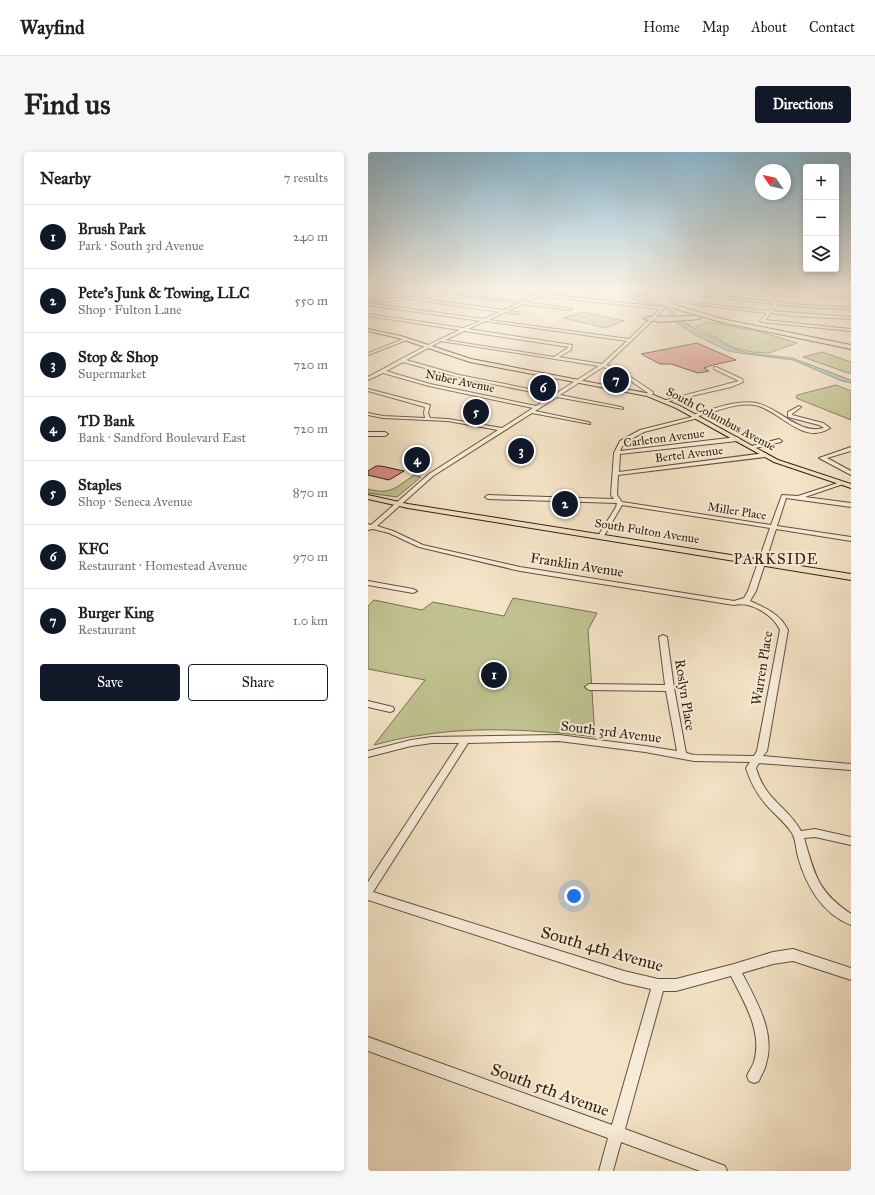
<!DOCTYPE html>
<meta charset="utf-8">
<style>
body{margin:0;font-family:"IM FELL Great Primer",serif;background:#f6f6f6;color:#202124}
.controls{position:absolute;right:12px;top:12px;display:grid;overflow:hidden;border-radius:4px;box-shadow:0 2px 6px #0003}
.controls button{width:36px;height:36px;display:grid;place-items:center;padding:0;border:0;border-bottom:1px solid #e0e0e0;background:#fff;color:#202124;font:20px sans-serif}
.compass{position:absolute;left:387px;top:12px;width:36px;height:36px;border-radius:50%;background:#fff;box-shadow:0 2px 6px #0003;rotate:304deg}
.you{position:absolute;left:206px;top:744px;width:14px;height:14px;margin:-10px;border:3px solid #fff;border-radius:50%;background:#1a73e8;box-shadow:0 0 0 6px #1a73e833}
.badge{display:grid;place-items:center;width:26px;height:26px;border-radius:50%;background:#111827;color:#fff;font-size:13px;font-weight:700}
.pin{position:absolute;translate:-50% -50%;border:2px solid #fff;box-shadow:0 1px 4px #0006}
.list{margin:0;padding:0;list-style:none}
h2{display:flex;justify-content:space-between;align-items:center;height:52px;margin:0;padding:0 16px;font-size:17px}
h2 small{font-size:13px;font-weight:400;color:#757577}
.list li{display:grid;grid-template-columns:26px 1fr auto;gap:12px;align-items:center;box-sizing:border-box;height:64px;padding:0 16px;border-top:1px solid #e0e0e0}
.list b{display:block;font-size:15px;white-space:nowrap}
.list p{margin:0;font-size:13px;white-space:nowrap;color:#757577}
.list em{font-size:13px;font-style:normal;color:#757577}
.actions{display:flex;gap:8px;padding:12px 16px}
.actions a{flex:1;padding:9px 0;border:1px solid #111827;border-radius:4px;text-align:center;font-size:14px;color:#111827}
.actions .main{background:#111827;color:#fff}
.icon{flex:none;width:22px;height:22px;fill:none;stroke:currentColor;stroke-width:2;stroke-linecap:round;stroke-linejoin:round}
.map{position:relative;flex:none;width:483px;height:1019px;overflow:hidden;border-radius:4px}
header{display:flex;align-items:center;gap:24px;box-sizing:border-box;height:56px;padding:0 20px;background:#fff;border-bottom:1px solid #e0e0e0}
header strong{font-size:19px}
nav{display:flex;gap:22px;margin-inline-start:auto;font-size:14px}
.intro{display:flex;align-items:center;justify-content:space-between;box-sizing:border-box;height:96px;padding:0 24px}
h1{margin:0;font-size:28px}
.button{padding:10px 18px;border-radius:4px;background:#111827;color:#fff;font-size:14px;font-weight:700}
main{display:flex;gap:24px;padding:0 24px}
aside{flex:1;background:#fff;border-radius:4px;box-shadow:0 2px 6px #0003}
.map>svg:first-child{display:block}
.green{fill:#c1c291;stroke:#787150}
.water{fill:#9dbfaf;stroke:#717f6f}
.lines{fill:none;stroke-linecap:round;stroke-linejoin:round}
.river{fill:#9dbfaf;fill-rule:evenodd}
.building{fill:#db8b86;stroke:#30200e}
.minor-casing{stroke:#61513c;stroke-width:2}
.major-casing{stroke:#30200e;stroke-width:2}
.highway-casing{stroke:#30200e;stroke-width:2}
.minor{fill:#f8edda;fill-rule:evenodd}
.major{fill:#f4e3c6;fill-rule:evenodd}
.highway{fill:#f4e3c6;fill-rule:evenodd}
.highway-bridge-casing{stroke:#30200e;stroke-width:6;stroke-linecap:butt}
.highway-bridge{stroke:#f4e3c6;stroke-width:5.5}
.labels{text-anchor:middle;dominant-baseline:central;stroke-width:4;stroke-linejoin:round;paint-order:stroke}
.far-street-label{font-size:12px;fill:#30200e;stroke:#f8edda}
.street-label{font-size:14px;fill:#30200e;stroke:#f8edda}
.neighbourhood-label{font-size:15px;letter-spacing:1px;fill:#30200e;stroke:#f8edda}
.near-street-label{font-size:17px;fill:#30200e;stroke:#f8edda}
</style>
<header>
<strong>Wayfind</strong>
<nav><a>Home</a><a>Map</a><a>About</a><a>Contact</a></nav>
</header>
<div class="intro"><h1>Find us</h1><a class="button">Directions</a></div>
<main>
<aside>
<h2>Nearby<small>7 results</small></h2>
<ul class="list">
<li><span class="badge">1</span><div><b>Brush Park</b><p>Park · South 3rd Avenue</p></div><em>240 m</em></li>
<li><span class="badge">2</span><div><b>Pete's Junk &amp; Towing, LLC</b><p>Shop · Fulton Lane</p></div><em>550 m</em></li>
<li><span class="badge">3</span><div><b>Stop &amp; Shop</b><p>Supermarket</p></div><em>720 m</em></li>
<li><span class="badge">4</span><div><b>TD Bank</b><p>Bank · Sandford Boulevard East</p></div><em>720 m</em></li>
<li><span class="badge">5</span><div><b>Staples</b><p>Shop · Seneca Avenue</p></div><em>870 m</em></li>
<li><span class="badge">6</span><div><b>KFC</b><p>Restaurant · Homestead Avenue</p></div><em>970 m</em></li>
<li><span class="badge">7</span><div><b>Burger King</b><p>Restaurant</p></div><em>1.0 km</em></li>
</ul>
<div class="actions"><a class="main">Save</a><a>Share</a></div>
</aside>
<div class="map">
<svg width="483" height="1019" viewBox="0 0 483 1019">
<rect width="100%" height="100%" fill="#f4e3c6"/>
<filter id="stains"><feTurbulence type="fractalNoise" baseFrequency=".005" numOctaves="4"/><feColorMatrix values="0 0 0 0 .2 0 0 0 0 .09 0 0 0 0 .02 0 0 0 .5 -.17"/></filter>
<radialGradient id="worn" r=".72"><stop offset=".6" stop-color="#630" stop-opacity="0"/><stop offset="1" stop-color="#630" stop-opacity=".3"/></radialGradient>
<!-- green -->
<path class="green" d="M215,160L256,169L237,176L196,166Z
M341,170L393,180L429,191L401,201L384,200L366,196L327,174Z
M454,200L483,210V221H480L435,205Z
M468,233L483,239V268L428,246L429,243Z
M46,323L53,325L29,345L0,341V337C23,343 27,336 46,323Z
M145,446L229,461L220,478L227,585C171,578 110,574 54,583C38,585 22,589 6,593L57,528L0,517V454L6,448L54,458L65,450L136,464Z"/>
<!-- water -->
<path class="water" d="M314,168L324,175L366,197L380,201L424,206L483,228V231L474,229L425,208L378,202L360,199L327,183L306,169Z"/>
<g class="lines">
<!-- river -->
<path class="river" d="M242,138H247L274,149L301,154L316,171L323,175L320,177L312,173L297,156L271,151Z"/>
</g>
<!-- building -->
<path class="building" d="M329,191L368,208L345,213L336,216L341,219L330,221L303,212H292L273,202Z
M8,314H13L36,319L21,328L0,323V319Z"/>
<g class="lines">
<defs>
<path id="minor" d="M38,138L37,139L0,141V139Z
M53,138H59L154,150L169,143L128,138L172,142L184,138L176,142L294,155L304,144L327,138H331L324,140L404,150L411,142L381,138L412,140L415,138H417L407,150L433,153L483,155V157L433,155L410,152L404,159L483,165V167L426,164L403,161L397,168L483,177V179L394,170L392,169L399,161L303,149L305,148L401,159L406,152L320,142L306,146L286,167L238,213L252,218L285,240V241L283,244H279L280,241L250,220L235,215L192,243L253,255L255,256V257L189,245L167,259L220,270L222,271V272L164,261L65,324L9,374L25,379L55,393L152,415L366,449L376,446L380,439L402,376L254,353L236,384L233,386L230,384L248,355L249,351L120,347L117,345L120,343L246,347L243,343L246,301L252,289L272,278L324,265V263C344,258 367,247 388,251C412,256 431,283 456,276L451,273L420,265V260L431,254L433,255L424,262V263L455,271L462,276C435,294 412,258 387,253C368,250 348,260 330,264V266L276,280L256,291L252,299L369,285L372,287L369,289L252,302L251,320L397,301L400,303L397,305L250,323L249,343L254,350L403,373L414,343L430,344L473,330L478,331L437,345L483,351V355L418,346L409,374L483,385V389L408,377L388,439L382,449C398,456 412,462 420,478L399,599L395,604L483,612V618L391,611L388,616C397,648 419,654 433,679L447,677L483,685V693L447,685L436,686C447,723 449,739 483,762V773C454,762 438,733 430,705C428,697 428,688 424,681C418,672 410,665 403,658C391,646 383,632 378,616L382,610L326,609L277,600L191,589L100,591L5,740L256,819L290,827H308L366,812L405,800L425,797L483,816V828L425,809L405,812L374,821C388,848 408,881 398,912C397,918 393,923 391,929L386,931L381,929L379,924C381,919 384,915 386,910C395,880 376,850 363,824L308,839H295L257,977L352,1012L357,1014L359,1019H332L253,990L245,1019H231L240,986L0,899V885L244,973L283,837L256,831L0,748V730L91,591H64L43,594L0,605V599L43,588L64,585L191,583L277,594L309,599L298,539L221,538L217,535L221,532L297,533L291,485L295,483L299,485L306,536L318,601L326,603L386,604L389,599L412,478C405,463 383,449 366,453L152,419L51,395L21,381L5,377L0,378V372L3,373L61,322L130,278L80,269L15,266L0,263V261L15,264L57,266L56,261L57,255L0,239V237L62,253L60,261L62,266L80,267L134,276L165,256L61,234L15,221L0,228V225C30,209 60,192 92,178L0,164V162L95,176L113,169L0,153V151L116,167L132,160L42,147L3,150L2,148L42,145L136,158L151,151ZM173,144L292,157L261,187L121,168L137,160L150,162V160L140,159L155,152L202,158L204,157L158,150ZM117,169L259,189L234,212L191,205L203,198L204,193L100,177ZM96,179L201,195L186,205L77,188ZM73,189L231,214L187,242L91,223L38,208ZM35,210L90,225L184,244L168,254L62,232L18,219Z
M203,138H210L228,140L226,141Z
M449,143L483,146V148L448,145Z
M38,186L41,187L0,203V201Z
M346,215H348L374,227L375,230L363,235L297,250L295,249L371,229L346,217Z
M0,280H17L20,282L17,284H0Z
M411,287L414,289L413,290L383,297L380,295Z
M483,295V299L459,306L483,319V323L451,306Z
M0,429L45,437L49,439L45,441L0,433Z
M0,549L25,555L26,557L25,559L22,560L0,555Z"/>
<path id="major" d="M0,177L33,184L103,207L283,242L312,254L410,308L483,332V336L406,310L308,256L279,244L102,210L30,186L0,179Z
M0,343L40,352L483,422V428L40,356L0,347Z"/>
<path id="highway" d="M256,138H261L289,148L285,149Z
M304,152L354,167L483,193V197L353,170L302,155Z
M330,164L332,167L292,170L276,167L279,165Z"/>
</defs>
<!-- minor casing -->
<use href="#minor" class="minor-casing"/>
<!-- major casing -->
<use href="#major" class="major-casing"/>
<!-- highway casing -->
<use href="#highway" class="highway-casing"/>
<!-- minor -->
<use href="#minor" class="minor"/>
<!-- major -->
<use href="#major" class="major"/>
<!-- highway -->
<use href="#highway" class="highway"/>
<defs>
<path id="highway-bridge" d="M287,148L304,154"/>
</defs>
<!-- highway-bridge casing -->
<use href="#highway-bridge" class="highway-bridge-casing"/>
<!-- highway-bridge -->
<use href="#highway-bridge" class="highway-bridge"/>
</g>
<!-- sky -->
<linearGradient id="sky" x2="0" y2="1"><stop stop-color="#8ab8d1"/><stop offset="0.49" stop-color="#faf2e5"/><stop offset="1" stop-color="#faf2e5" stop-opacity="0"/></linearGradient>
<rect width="483" height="280" fill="url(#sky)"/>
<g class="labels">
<!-- far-street labels -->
<g class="far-street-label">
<text transform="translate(92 229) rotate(12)">Nuber Avenue</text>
<text transform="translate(353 267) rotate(28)">South Columbus Avenue</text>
<text transform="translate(296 286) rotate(-7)">Carleton Avenue</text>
<text transform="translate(321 302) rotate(-7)">Bertel Avenue</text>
<text transform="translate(369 359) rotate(9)">Miller Place</text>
<text transform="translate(279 379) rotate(9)">South Fulton Avenue</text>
</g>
<!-- street labels -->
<g class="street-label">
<text transform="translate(209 413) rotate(9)">Franklin Avenue</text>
<text transform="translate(394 516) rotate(-81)">Warren Place</text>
<text transform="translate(317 543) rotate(81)">Roslyn Place</text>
<text transform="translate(243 580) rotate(7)">South 3rd Avenue</text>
</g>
<!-- neighbourhood labels -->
<g class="neighbourhood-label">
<text x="408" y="407">PARKSIDE</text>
</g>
<!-- near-street labels -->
<g class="near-street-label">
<text transform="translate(234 797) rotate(16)">South 4th Avenue</text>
<text transform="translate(182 938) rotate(20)">South 5th Avenue</text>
</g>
</g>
<rect width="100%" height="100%" filter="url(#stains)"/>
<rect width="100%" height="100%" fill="url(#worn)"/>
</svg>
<div class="controls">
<button>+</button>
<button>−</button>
<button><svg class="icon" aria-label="layers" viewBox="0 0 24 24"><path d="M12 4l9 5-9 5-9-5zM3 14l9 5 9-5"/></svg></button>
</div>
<svg class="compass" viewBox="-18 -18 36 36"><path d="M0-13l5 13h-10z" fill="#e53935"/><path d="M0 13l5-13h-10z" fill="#757577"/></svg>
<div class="you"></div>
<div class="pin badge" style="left:126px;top:523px">1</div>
<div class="pin badge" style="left:197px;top:352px">2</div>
<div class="pin badge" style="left:153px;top:299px">3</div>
<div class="pin badge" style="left:49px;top:308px">4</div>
<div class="pin badge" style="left:108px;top:260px">5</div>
<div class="pin badge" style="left:175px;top:236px">6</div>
<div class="pin badge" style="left:248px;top:228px">7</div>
</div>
</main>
